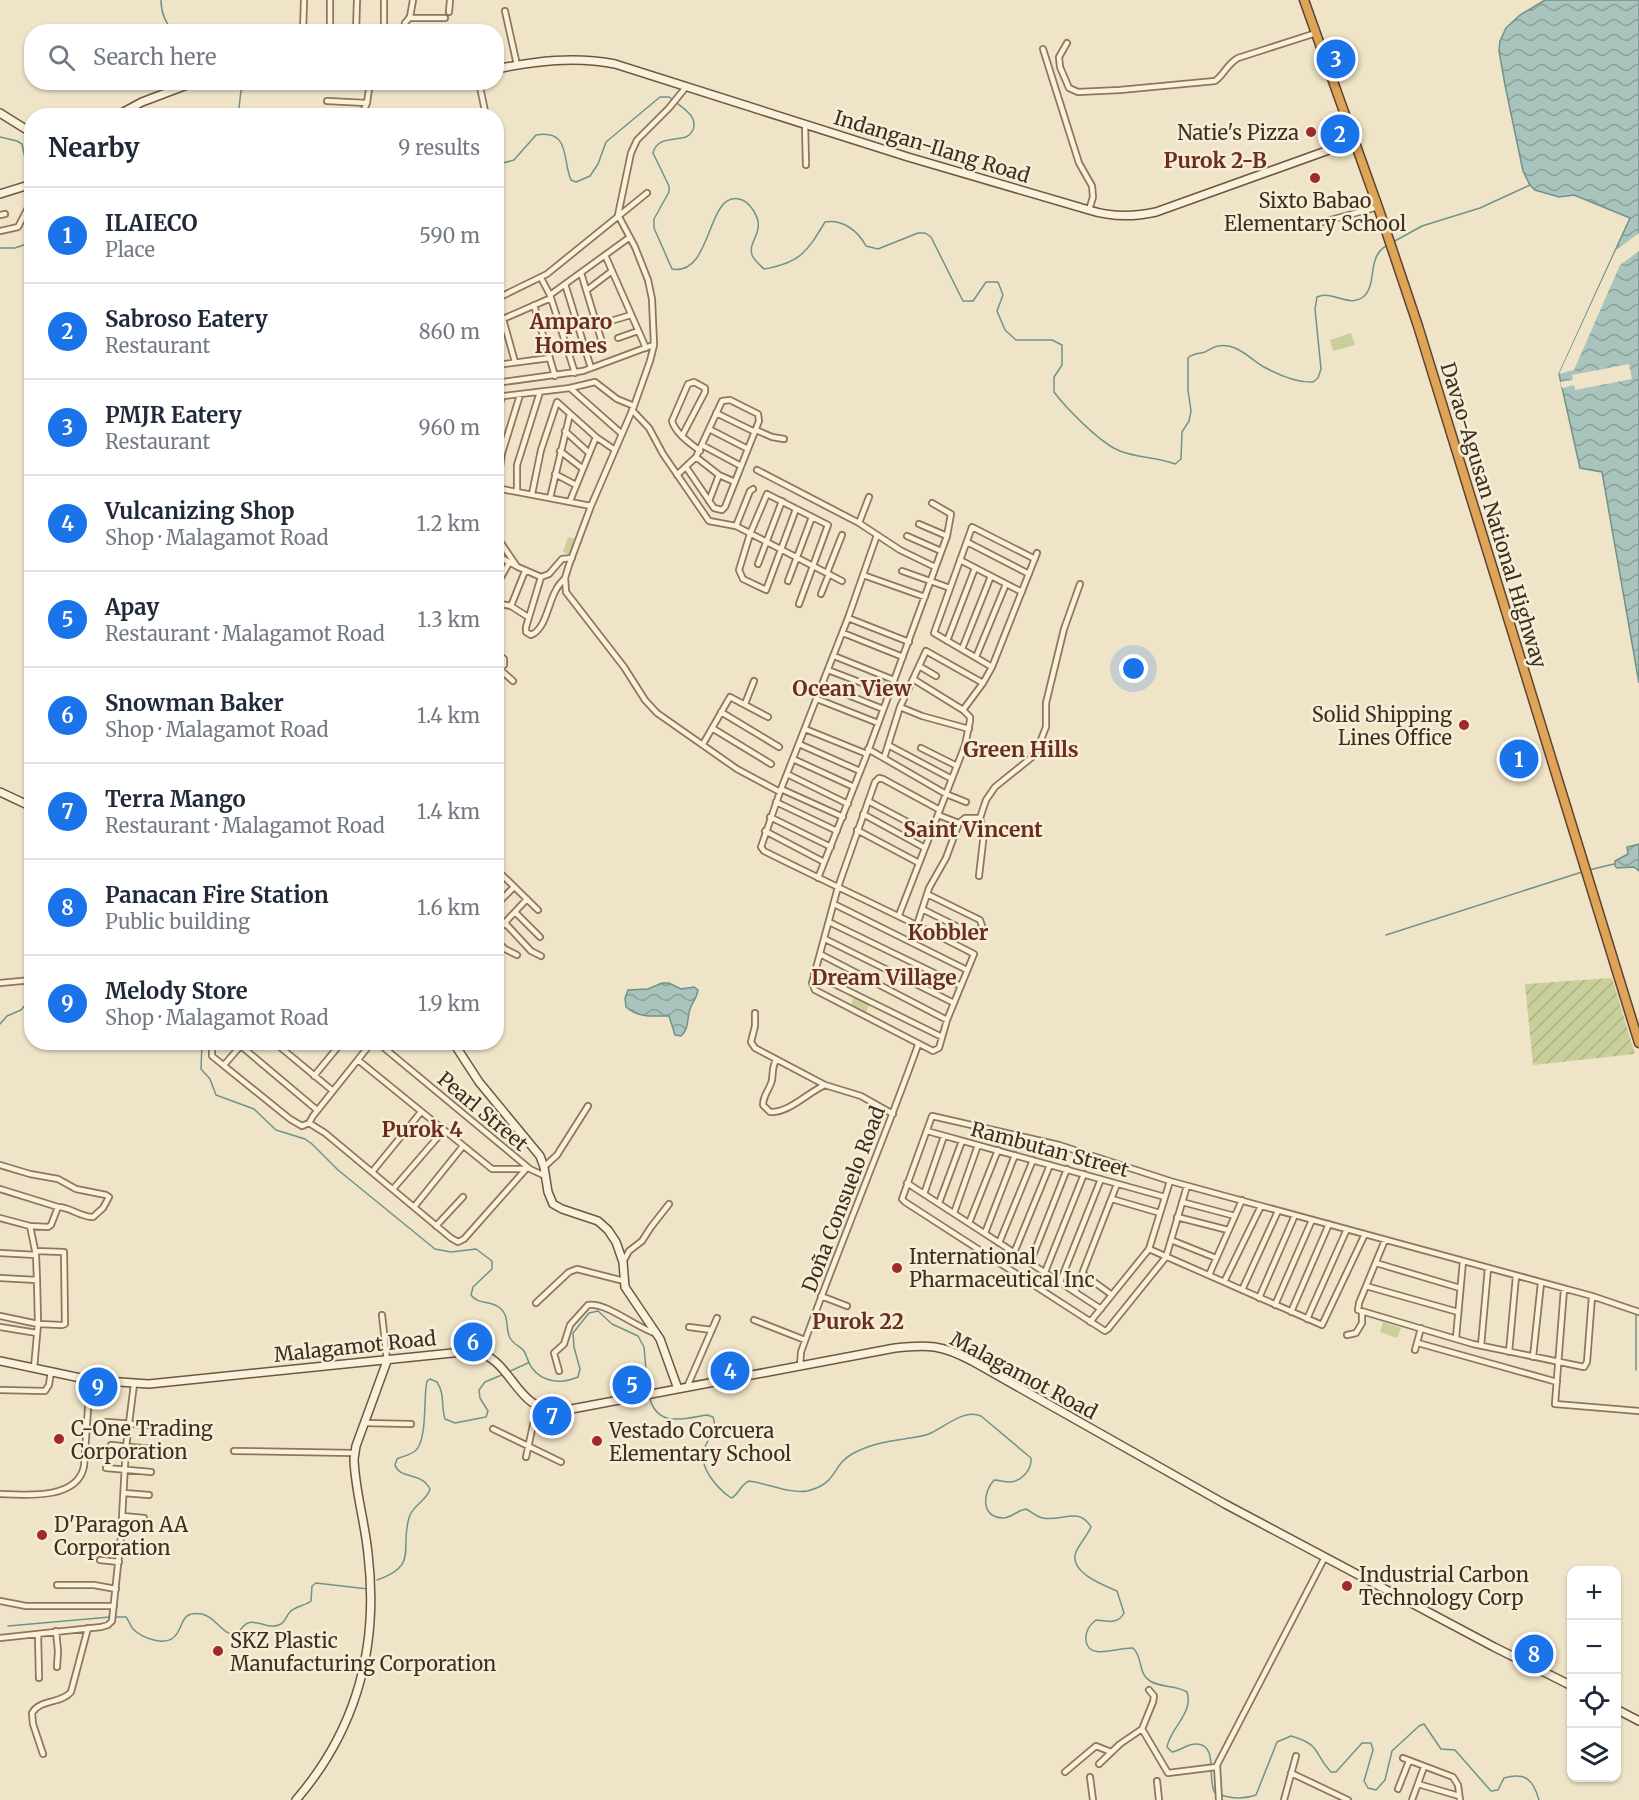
<!DOCTYPE html>
<meta charset="utf-8">
<style>
body{margin:0;font-family:Merriweather,serif;background:#f6f6f7;color:#1f2937}
.controls{position:absolute;right:18px;bottom:18px;display:grid;overflow:hidden;border-radius:12px;box-shadow:0 2px 4px #0004}
.controls button{width:54px;height:54px;display:grid;place-items:center;padding:0;border:0;border-bottom:2px solid #e0e1e3;background:#fff;color:#1f2937;font:30px sans-serif}
.you{position:absolute;left:1134px;top:669px;width:21px;height:21px;margin:-15px;border:4px solid #fff;border-radius:50%;background:#1a73e8;box-shadow:0 0 0 9px #1a73e833}
.badge{display:grid;place-items:center;width:39px;height:39px;border-radius:50%;background:#1a73e8;color:#fff;font-size:20px;font-weight:700}
.pin{position:absolute;translate:-50% -50%;border:3px solid #fff;box-shadow:0 2px 6px #0006}
.list{margin:0;padding:0;list-style:none}
h2{display:flex;justify-content:space-between;align-items:center;height:78px;margin:0;padding:0 24px;font-size:26px}
h2 small{font-size:20px;font-weight:400;color:#747a83}
.list li{display:grid;grid-template-columns:39px 1fr auto;gap:18px;align-items:center;box-sizing:border-box;height:96px;padding:0 24px;border-top:2px solid #e0e1e3}
.list b{display:block;font-size:22px;white-space:nowrap}
.list p{margin:0;font-size:20px;white-space:nowrap;color:#747a83}
.list em{font-size:20px;font-style:normal;color:#747a83}
.icon{flex:none;width:33px;height:33px;fill:none;stroke:currentColor;stroke-width:2;stroke-linecap:round;stroke-linejoin:round}
.map{position:relative;flex:none;width:1639px;height:1800px;overflow:hidden}
.search{position:absolute;background:#fff;box-shadow:0 2px 4px #0004;left:24px;top:24px;width:480px;height:66px;display:flex;align-items:center;gap:15px;box-sizing:border-box;padding:0 21px;border-radius:24px;color:#747a83;font-size:22px}
.panel{position:absolute;background:#fff;box-shadow:0 2px 4px #0004;left:24px;top:108px;width:480px;height:942px;border-radius:24px}
.map>svg:first-child{display:block}
.green{fill:#c9cf9b}
.garden{fill:url(#garden-furrows)}
.water{fill:url(#water-waves);stroke:#6f938a;stroke-width:1.5}
.pier{fill:#f0e4c8}
.lines{fill:none;stroke-linecap:round;stroke-linejoin:round}
.stream{stroke:#6f938a;stroke-width:1.5}
.street-casing{stroke:#8d765c;stroke-width:8}
.secondary-casing{stroke:#6f573f;stroke-width:10}
.highway-casing{stroke:#5b4430;stroke-width:11}
.street{stroke:#faf1dc;stroke-width:4.5}
.secondary{stroke:#faf1dc;stroke-width:7}
.highway{stroke:#e0a458;stroke-width:8}
.poi-dot{fill:#9e2a2b;stroke:#f7eed8;stroke-width:2}
.labels{text-anchor:middle;dominant-baseline:central;stroke-width:5;stroke-linejoin:round;paint-order:stroke}
.poi-label{font-size:20px;fill:#3d2e20;stroke:#f7eed8;text-anchor:start}
.street-label{font-size:20px;fill:#3d2e20;stroke:#f7eed8}
.neighbourhood-label{font-size:21px;font-weight:bold;fill:#6b2e1e;stroke:#f7eed8}
</style>
<div class="map">
<svg width="1639" height="1800" viewBox="0 0 1639 1800">
<defs>
<pattern id="garden-furrows" width="10" height="10" patternUnits="userSpaceOnUse" patternTransform="scale(1.5)"><rect width="10" height="10" fill="#c9cf9b"/><path d="M-1 1l2-2M0 10L10 0M9 11l2-2" fill="none" stroke="#aeb285"/></pattern>
<pattern id="water-waves" width="16" height="10" patternUnits="userSpaceOnUse" patternTransform="scale(1.5)"><rect width="16" height="10" fill="#a9c4bc"/><path d="M0 5q4-4 8 0t8 0" fill="none" stroke="#8ba098"/></pattern>
</defs>
<rect width="100%" height="100%" fill="#f0e4c8"/>
<!-- green -->
<path class="green" d="M1351,333L1355,345L1333,351L1330,340Z
M568,537L576,539L571,555L563,552Z
M882,678L892,681L885,701L875,697Z
M854,996L870,1004L866,1012L851,1004Z
M1383,1322L1401,1328L1397,1338L1380,1332Z"/>
<!-- garden -->
<path class="garden" d="M1612,978L1635,1054L1533,1065L1525,984Z"/>
<!-- water -->
<path class="water" d="M1545,0H1639V683L1602,472L1580,468L1559,374L1630,218L1574,195L1559,197L1535,190L1530,185L1523,171L1505,85L1499,51L1500,41L1506,28L1520,15Z
M1639,844V871L1634,867L1617,868L1615,866V861L1628,854L1627,847Z
M662,983H669L681,989L694,987L698,990C697,998 693,1001 690,1009C687,1018 689,1030 681,1036L675,1035L669,1016C654,1016 638,1018 626,1007L625,998L628,990L648,989Z"/>
<!-- pier -->
<path class="pier" d="M1639,233V251L1620,265L1574,370L1559,374L1616,250Z
M1629,364L1632,379L1575,390L1574,385L1562,388L1560,382L1573,380L1572,375Z"/>
<g class="lines">
<!-- stream -->
<path class="stream" d="M161,0C161,12 165,23 174,32
M677,103C685,110 698,117 693,130C691,134 690,135 686,137C673,141 657,137 653,153L669,186V192L654,219V228L672,269C713,276 706,192 739,199C750,201 760,218 758,228C757,238 749,244 752,255C754,260 760,265 764,269C800,263 807,252 825,222C843,219 858,231 866,246L878,249L918,233H925L931,237L963,301H973L986,282H998L1003,295L997,311L1005,330L1016,340H1052L1062,345V365L1054,377V392C1066,408 1101,444 1120,451C1137,458 1157,457 1175,464L1181,459L1182,432L1189,421L1191,411L1188,390V358C1193,353 1199,354 1205,352C1209,350 1213,347 1218,346C1236,342 1250,359 1264,367C1277,374 1298,383 1313,382L1318,378L1321,369L1315,309L1317,297C1332,290 1349,308 1363,297C1378,285 1366,258 1386,246
M207,116L224,109L233,110L237,116
M238,116L242,82
M0,137L17,141L22,144L26,163L32,169
M496,165L514,160L536,135C571,129 562,160 571,180L576,182L590,176L598,164L606,142L660,97H669L673,100
M1393,242L1422,226L1480,208L1530,185
M0,248H15L32,242
M1589,870L1614,864
M1386,935L1582,872
M0,1024L7,1016L21,1010L32,997
M202,1042L201,1069L210,1079L216,1095L254,1109L276,1130L305,1139L312,1144L338,1170L435,1249L451,1252L476,1249L492,1261V1269L473,1287L471,1295C478,1305 491,1300 500,1308C510,1316 505,1329 510,1338C513,1344 520,1346 524,1351C527,1356 528,1363 532,1368C543,1383 562,1384 578,1377L580,1369L574,1347L573,1333L589,1313L598,1311L612,1324L638,1336L644,1347L648,1392
M1636,1370V1315
M508,1372L528,1363
M649,1396C657,1428 682,1419 707,1415L713,1417C718,1429 708,1438 704,1449C698,1467 717,1488 731,1498C738,1496 740,1485 749,1481C766,1483 790,1494 807,1491C838,1484 831,1466 852,1454C866,1446 888,1441 904,1439C913,1437 923,1437 931,1433C946,1426 964,1409 981,1416L1031,1458C1032,1470 1021,1482 1009,1482C1004,1482 999,1480 994,1480C983,1492 980,1517 1003,1518C1011,1518 1018,1510 1026,1509C1032,1512 1037,1517 1043,1518C1062,1522 1078,1506 1091,1527C1087,1536 1080,1543 1076,1552C1068,1572 1103,1585 1117,1591L1124,1613C1118,1625 1106,1621 1096,1620C1089,1625 1085,1632 1086,1641C1089,1661 1118,1647 1133,1648C1143,1657 1138,1674 1150,1681C1161,1688 1176,1685 1187,1692C1194,1713 1170,1728 1167,1747L1172,1752C1180,1751 1187,1744 1195,1744C1220,1743 1206,1780 1215,1793C1228,1798 1243,1800 1256,1795L1277,1742L1291,1736C1322,1745 1313,1753 1331,1772H1336L1362,1743H1371L1373,1750L1364,1781L1368,1788L1376,1790L1385,1780L1392,1751L1419,1726L1424,1724L1441,1749L1455,1750L1491,1791L1498,1790L1504,1778C1525,1772 1533,1779 1539,1800
M377,1580C421,1565 398,1547 410,1515C415,1504 427,1500 430,1489C421,1471 400,1480 395,1465L397,1459C403,1456 410,1455 415,1451C428,1440 423,1398 427,1381L430,1379L437,1382C445,1394 441,1407 445,1419L455,1423L486,1417L488,1411L480,1398L479,1390L485,1382L504,1374
M115,1617H126C129,1621 130,1625 133,1629C141,1637 162,1646 173,1638C185,1629 178,1610 202,1614C217,1617 223,1638 238,1634C251,1609 264,1633 281,1624C286,1621 286,1616 290,1612C295,1606 305,1606 311,1601L312,1586L316,1583L368,1589
M8,1626L110,1617"/>
<defs>
<path id="street" d="M505,11L517,65
M449,12L450,0
M409,18H445
M303,32L304,0
M330,32V0
M356,32L357,0
M384,32V0
M403,32L405,23L410,17L413,0
M1067,43L1059,57L1060,67L1069,88L1078,92L1120,90L1215,81C1224,75 1226,65 1238,58L1316,33
M1043,49L1079,163L1092,186L1093,197L1089,210
M479,82L486,116
M686,87L669,108L637,140L631,153L618,215L635,247L648,280L652,299L654,345L650,361L634,406L591,506L569,565L565,578L566,592L624,667L645,700L657,713L737,769L780,792
M327,101L367,103
M361,116L367,103L370,82
M805,124L806,165
M0,215L5,214
M1308,226L1378,207
M0,231L18,227L32,200
M605,255L646,348
M581,273L601,339
M541,278L550,295L575,373
M565,284L591,368
M587,290L612,271
M550,295L630,237
M496,299L547,274L647,193
M534,305L555,376
M503,319L515,362
M496,322L551,298
M597,325L631,315
M618,338L638,331
M496,365L550,358
M496,383L583,371L653,345
M570,388L622,434
M496,397L570,388L595,382L617,399L634,406
M632,410L649,428L663,454L709,521L736,526L842,581
M716,413L755,432
M496,414L502,397
M709,429L748,449
M756,430L772,437L784,439
M565,431L588,452
M682,436L705,392V388L694,382L688,384L672,421C676,434 690,443 700,451
M702,445L741,466
M560,451L582,468
M696,457L719,475L735,482
M757,470L859,523L900,550L935,567
M555,474L576,485
M677,475L696,457L722,401L730,400L758,414L759,421L725,507L722,510L714,508L686,467
M496,488L591,506
M497,488L502,453L520,395
M517,492V465L540,392
M532,494L541,450L557,402L596,437L615,450
M550,498L570,414
M570,501L596,437
M709,501L719,475
M796,509L766,590L743,579L739,570L750,534L767,494L828,525L799,604
M859,523L869,497
M919,524L947,536
M736,526L750,491L753,489
M877,535L848,618L781,789L761,847L764,851C834,886 905,918 974,954L947,1020L939,1048L933,1051L815,990L812,983L838,887L875,782L879,778L883,779L940,810
M907,536L941,551
M496,539L501,543L516,565
M967,542L1029,574
M496,555L518,567L541,577L549,574L562,559L572,558
M960,560L1022,592
M758,564L782,501
M902,571L950,588
M827,573L842,535
M863,575L925,597
M541,577L526,627V632L531,635C546,629 548,603 556,590C558,585 562,582 565,578
M496,581L500,579L509,563
M788,581L812,517
M821,594L829,574
M496,603L511,606L528,617
M511,606L525,571
M848,618L909,642
M843,633L903,657
M947,641L975,568
M962,649L991,576
M496,652L504,659V665L500,669
M834,656L894,680
M976,657L1006,584
M496,666L513,681
M919,666L936,676
M992,667L934,633L972,527L1035,559
M828,670L875,688
M823,685L883,709
M817,699L878,723
M745,704L754,681
M900,707L922,716L969,729
M963,710L983,683L992,667L1037,553
M721,712L779,747
M712,728L771,764
M805,729L867,754
M703,744L730,697L768,717
M799,744L860,771
M888,745L952,779
M921,748L957,766
M868,749L946,794L966,802
M884,758L900,707L926,651L983,683
M793,759L854,787
M787,774L848,804
M781,789L843,817
M868,801L919,828
M776,802L837,831
M863,814L925,848
M938,815L959,823
M770,817L831,847
M857,830L919,863
M765,831L824,862
M496,869L538,910
M979,876L984,833L980,818L986,800L995,787L1031,758L1037,750L1046,727V703L1064,629L1080,584
M818,878L867,754L947,536L951,514L932,503
M834,904L967,970
M496,905L514,887
M922,909L980,938L983,929L980,920L927,894
M515,912L540,937
M899,915L965,745L970,721V717L963,710L913,679
M829,922L961,986
M505,923L531,951L541,956
M917,925L929,888L946,858L959,823L965,818H980
M496,932L527,899
M825,939L954,1003
M496,940L505,949L517,955
M820,954L947,1020
M814,974L942,1037
M0,983L32,980
M755,1013V1026L751,1042L755,1048L825,1085L861,1096L893,1114
M217,1042L212,1049V1056L290,1119L302,1126L309,1123L313,1116L372,1042
M274,1042L333,1091
M377,1042L530,1169L545,1176
M241,1046L317,1110
M358,1060L492,1169H526
M776,1060C772,1067 773,1073 772,1080C770,1089 763,1095 763,1105L770,1112C789,1113 807,1093 825,1085
M224,1065L244,1042
M314,1076L342,1042
M309,1123L325,1133L451,1238L458,1242L464,1239L526,1169
M927,1131L1165,1197
M0,1165L30,1174L58,1179L76,1189L106,1195L109,1197L103,1208L93,1217C80,1217 70,1207 58,1207L51,1225L48,1227L30,1226L0,1218
M544,1167L557,1155L588,1106
M372,1172L421,1112
M907,1183L1101,1309
M1187,1186L1166,1257L1108,1329L1105,1331L905,1202L902,1199L932,1116L1059,1145L1170,1181L1592,1296L1639,1312
M0,1189L58,1207
M393,1189L444,1130
M924,1194L944,1136
M1112,1199L1160,1213
M1182,1202L1235,1216
M939,1203L962,1141
M414,1207L463,1146
M954,1213L978,1145
M1177,1217L1228,1230
M969,1223L998,1150
M30,1226L36,1255L37,1280
M436,1226L463,1197
M985,1233L1015,1155
M1171,1240L1216,1258
M1385,1240L1359,1303L1358,1310L1473,1344L1584,1367L1587,1362L1592,1296
M999,1243L1033,1160
M1149,1249L1322,1325L1365,1234
M0,1253L36,1255
M1014,1253L1050,1165
M623,1262L629,1251L642,1241L651,1227L669,1204
M1030,1263L1067,1169
M1376,1263L1460,1288
M1045,1272L1084,1174
M1083,1274L1112,1295
M1209,1275L1242,1200
M0,1278L37,1280L38,1324L34,1368
M1060,1282L1101,1179
M1224,1282L1261,1206
M1366,1286L1458,1312
M1564,1289L1555,1404L1639,1411
M1242,1290L1278,1211
M1075,1292L1117,1184
M821,1296L847,1306
M1259,1298L1295,1215
M536,1303L569,1272L577,1269L624,1281
M1275,1305L1312,1220
M1291,1312L1329,1224
M382,1315L387,1361
M0,1316L38,1324L62,1325L65,1324L64,1252L35,1251
M1307,1319L1347,1229
M754,1320L805,1340
M1090,1322L1149,1249L1170,1181
M0,1327L37,1333
M689,1327L712,1330
M1347,1335L1356,1333L1362,1323V1312
M1456,1338L1463,1261
M1418,1343L1557,1382
M1481,1346L1488,1268
M1415,1350L1421,1328
M1509,1352L1516,1276
M1533,1357L1541,1283
M800,1366L801,1352C838,1248 881,1148 918,1045
M559,1371L554,1353L564,1344L570,1325L588,1305C607,1302 636,1328 657,1334
M687,1387L717,1318
M0,1390L45,1391L49,1385L51,1371
M106,1422L148,1425
M364,1423L411,1424
M533,1427L553,1431
M493,1429L561,1462
M111,1445L152,1449
M234,1451L354,1453
M526,1457L537,1407
M106,1468L151,1472
M124,1493L149,1495
M0,1494C26,1495 78,1500 84,1466L90,1380
M123,1516L144,1518
M100,1560L119,1562
M57,1585H94L116,1589
M0,1601L26,1606H114
M56,1631L58,1651L57,1667
M38,1634L39,1678
M0,1638L101,1627L108,1625L112,1621L121,1536L126,1447L134,1384
M1142,1729L1168,1773L1216,1767
M43,1754L33,1724L32,1713C40,1699 61,1704 71,1692L88,1628
M1403,1758L1453,1777L1458,1785L1460,1800
M1099,1764L1120,1744L1142,1729L1153,1702L1154,1696L1149,1690
M1065,1772L1096,1746L1111,1752
M1291,1773L1348,1800
M1090,1777L1093,1800
M1157,1781L1159,1800
M1418,1784L1459,1796
M1398,1789L1409,1761
M1219,1800L1217,1765L1325,1557
M1284,1800L1296,1756
M1412,1800L1424,1767"/>
<path id="secondary" d="M496,69C536,61 575,56 615,64L908,157L1089,210C1111,217 1134,217 1156,212L1354,141
M0,113L32,133
M116,116L142,102L195,82
M0,194L32,184
M0,792L32,807
M453,1042L479,1082L540,1156L544,1167L548,1192L553,1204L562,1209L598,1221L608,1230L616,1242L623,1262L625,1287L660,1339L678,1389
M0,1361L90,1380L149,1384L472,1351C514,1357 513,1412 561,1411L895,1348C928,1344 942,1345 972,1361L1225,1504L1494,1647L1572,1686
M1616,1709L1639,1721
M296,1800C357,1729 379,1646 368,1554C365,1522 355,1491 354,1459L356,1446L387,1361"/>
<path id="highway" d="M1304,0L1378,207L1418,326L1639,1043"/>
</defs>
<!-- street casing -->
<use href="#street" class="street-casing"/>
<!-- secondary casing -->
<use href="#secondary" class="secondary-casing"/>
<!-- highway casing -->
<use href="#highway" class="highway-casing"/>
<!-- street -->
<use href="#street" class="street"/>
<!-- secondary -->
<use href="#secondary" class="secondary"/>
<!-- highway -->
<use href="#highway" class="highway"/>
</g>
<!-- markers -->
<g class="poi-dot">
<circle cx="1311" cy="132" r="6"/>
<circle cx="1315" cy="178" r="6"/>
<circle cx="1464" cy="725" r="6"/>
<circle cx="897" cy="1268" r="6"/>
<circle cx="59" cy="1439" r="6"/>
<circle cx="597" cy="1441" r="6"/>
<circle cx="42" cy="1535" r="6"/>
<circle cx="1347" cy="1586" r="6"/>
<circle cx="218" cy="1651" r="6"/>
</g>
<g class="labels">
<!-- poi labels -->
<g class="poi-label">
<text x="1299" y="132" text-anchor="end">Natie's Pizza</text>
<text x="1315" y="200" text-anchor="middle">Sixto Babao<tspan x="1315" dy="23">Elementary School</tspan></text>
<text x="1452" y="714" text-anchor="end">Solid Shipping<tspan x="1452" dy="23">Lines Office</tspan></text>
<text x="909" y="1256">International<tspan x="909" dy="23">Pharmaceutical Inc</tspan></text>
<text x="71" y="1428">C-One Trading<tspan x="71" dy="23">Corporation</tspan></text>
<text x="609" y="1430">Vestado Corcuera<tspan x="609" dy="23">Elementary School</tspan></text>
<text x="54" y="1524">D'Paragon AA<tspan x="54" dy="23">Corporation</tspan></text>
<text x="1359" y="1574">Industrial Carbon<tspan x="1359" dy="23">Technology Corp</tspan></text>
<text x="230" y="1640">SKZ Plastic<tspan x="230" dy="23">Manufacturing Corporation</tspan></text>
</g>
<!-- street labels -->
<g class="street-label">
<text transform="translate(932 146) rotate(17)">Indangan-Ilang Road</text>
<text transform="translate(1494 515) rotate(73)">Davao-Agusan National Highway</text>
<text transform="translate(483 1111) rotate(40)">Pearl Street</text>
<text transform="translate(1050 1149) rotate(15)">Rambutan Street</text>
<text transform="translate(843 1199) rotate(-69)">Doña Consuelo Road</text>
<text transform="translate(355 1346) rotate(-6)">Malagamot Road</text>
<text transform="translate(1024 1375) rotate(28)">Malagamot Road</text>
</g>
<!-- neighbourhood labels -->
<g class="neighbourhood-label">
<text x="1215" y="160">Purok 2-B</text>
<text x="571" y="321">Amparo<tspan x="571" dy="24">Homes</tspan></text>
<text x="852" y="688">Ocean View</text>
<text x="1021" y="749">Green Hills</text>
<text x="973" y="829">Saint Vincent</text>
<text x="948" y="932">Kobbler</text>
<text x="884" y="977">Dream Village</text>
<text x="422" y="1129">Purok 4</text>
<text x="858" y="1321">Purok 22</text>
</g>
</g>
</svg>
<div class="controls">
<button>+</button>
<button>−</button>
<button><svg class="icon" aria-label="locate" viewBox="0 0 24 24"><circle cx="12" cy="12" r="6"/><path d="M12 2v4M12 18v4M2 12h4M18 12h4"/></svg></button>
<button><svg class="icon" aria-label="layers" viewBox="0 0 24 24"><path d="M12 4l9 5-9 5-9-5zM3 14l9 5 9-5"/></svg></button>
</div>
<div class="you"></div>
<div class="pin badge" style="left:1519px;top:759px">1</div>
<div class="pin badge" style="left:1340px;top:134px">2</div>
<div class="pin badge" style="left:1336px;top:59px">3</div>
<div class="pin badge" style="left:730px;top:1371px">4</div>
<div class="pin badge" style="left:632px;top:1385px">5</div>
<div class="pin badge" style="left:473px;top:1342px">6</div>
<div class="pin badge" style="left:552px;top:1416px">7</div>
<div class="pin badge" style="left:1534px;top:1654px">8</div>
<div class="pin badge" style="left:98px;top:1387px">9</div>
<div class="search"><svg class="icon" aria-label="search" viewBox="0 0 24 24"><circle cx="10" cy="10" r="6"/><path d="M15 15l6 6"/></svg>Search here</div>
<section class="panel">
<h2>Nearby<small>9 results</small></h2>
<ul class="list">
<li><span class="badge">1</span><div><b>ILAIECO</b><p>Place</p></div><em>590 m</em></li>
<li><span class="badge">2</span><div><b>Sabroso Eatery</b><p>Restaurant</p></div><em>860 m</em></li>
<li><span class="badge">3</span><div><b>PMJR Eatery</b><p>Restaurant</p></div><em>960 m</em></li>
<li><span class="badge">4</span><div><b>Vulcanizing Shop</b><p>Shop · Malagamot Road</p></div><em>1.2 km</em></li>
<li><span class="badge">5</span><div><b>Apay</b><p>Restaurant · Malagamot Road</p></div><em>1.3 km</em></li>
<li><span class="badge">6</span><div><b>Snowman Baker</b><p>Shop · Malagamot Road</p></div><em>1.4 km</em></li>
<li><span class="badge">7</span><div><b>Terra Mango</b><p>Restaurant · Malagamot Road</p></div><em>1.4 km</em></li>
<li><span class="badge">8</span><div><b>Panacan Fire Station</b><p>Public building</p></div><em>1.6 km</em></li>
<li><span class="badge">9</span><div><b>Melody Store</b><p>Shop · Malagamot Road</p></div><em>1.9 km</em></li>
</ul>
</section>
</div>
